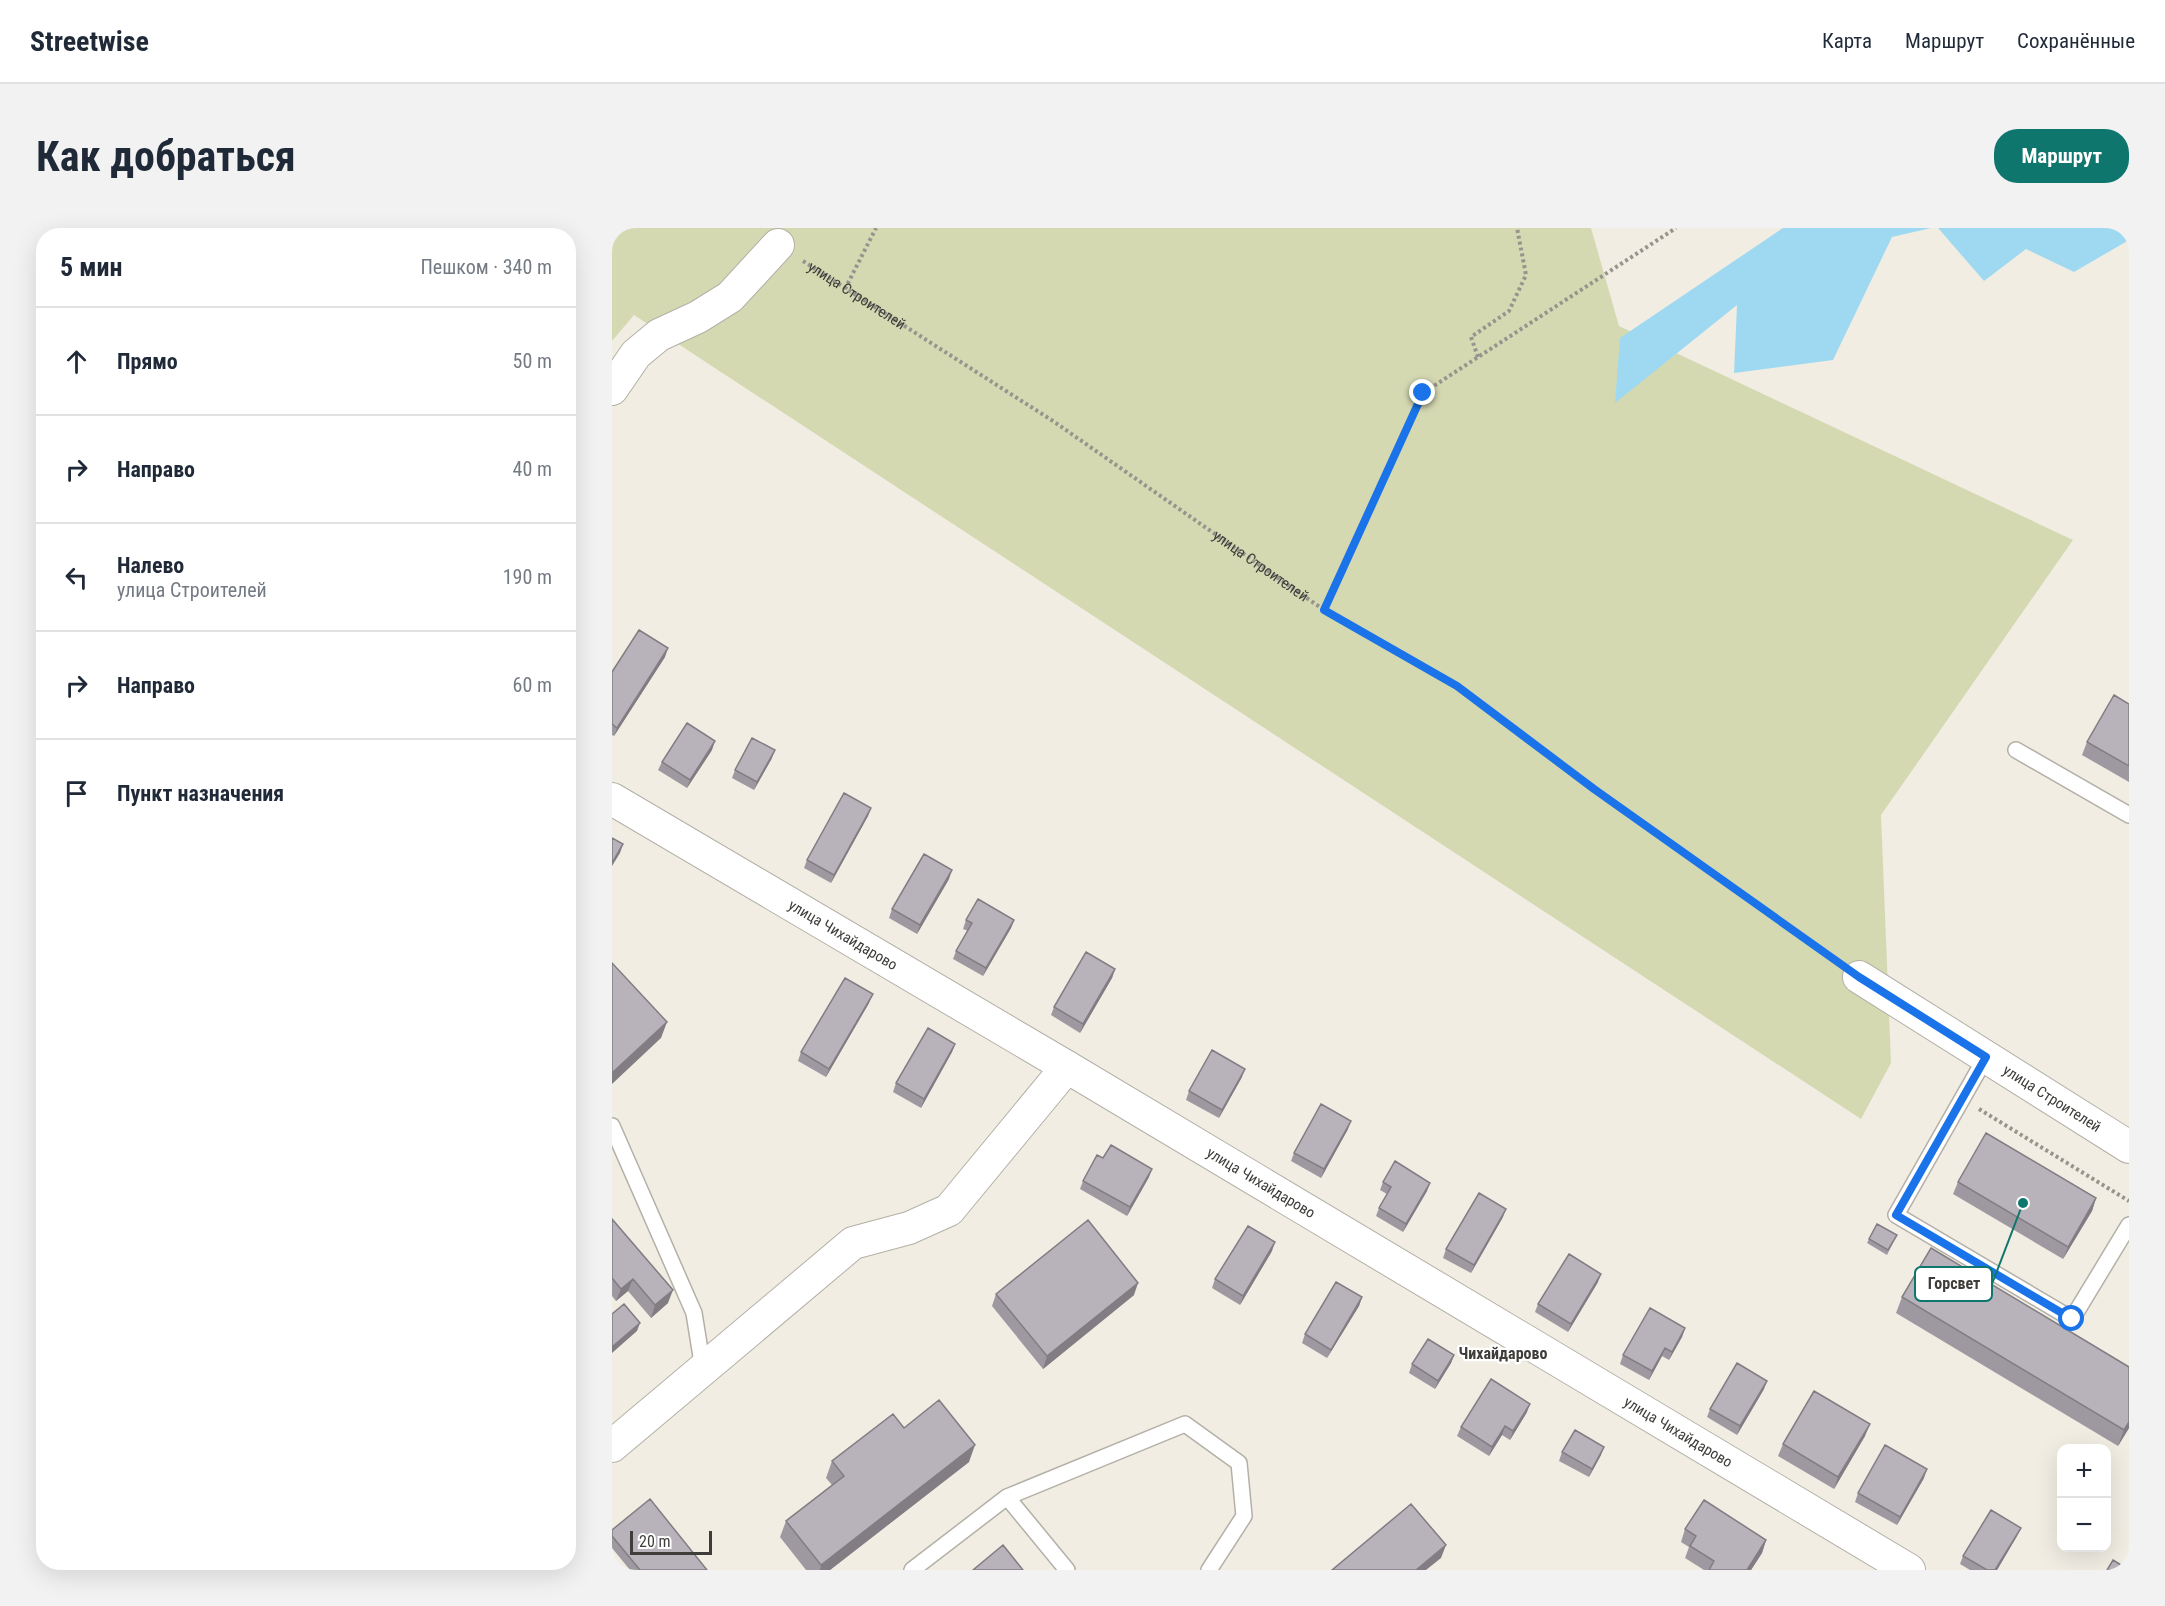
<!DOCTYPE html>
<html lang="ru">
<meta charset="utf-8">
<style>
body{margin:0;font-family:"Roboto Condensed",sans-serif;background:#f2f2f3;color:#1f2937}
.controls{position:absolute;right:18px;bottom:18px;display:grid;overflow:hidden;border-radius:12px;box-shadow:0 6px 24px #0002}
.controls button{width:54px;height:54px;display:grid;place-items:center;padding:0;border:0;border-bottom:2px solid #e0e1e3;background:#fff;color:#1f2937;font:30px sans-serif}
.scale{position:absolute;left:18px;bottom:15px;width:82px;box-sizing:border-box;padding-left:6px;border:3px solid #3e3d39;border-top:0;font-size:16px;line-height:21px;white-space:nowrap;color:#3e3d39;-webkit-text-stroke:4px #fff;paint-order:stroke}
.stop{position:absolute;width:18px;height:18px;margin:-14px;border:4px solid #1a73e8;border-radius:50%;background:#fff}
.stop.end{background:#1a73e8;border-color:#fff;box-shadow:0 2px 6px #0008}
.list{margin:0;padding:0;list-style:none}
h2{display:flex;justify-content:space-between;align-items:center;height:78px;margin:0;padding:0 24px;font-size:26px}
h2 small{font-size:20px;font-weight:400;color:#747a83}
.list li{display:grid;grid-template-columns:39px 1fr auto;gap:18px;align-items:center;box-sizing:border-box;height:108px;padding:0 24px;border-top:2px solid #e0e1e3}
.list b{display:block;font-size:22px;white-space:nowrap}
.list p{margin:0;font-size:20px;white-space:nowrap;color:#747a83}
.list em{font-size:20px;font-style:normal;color:#747a83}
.icon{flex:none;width:33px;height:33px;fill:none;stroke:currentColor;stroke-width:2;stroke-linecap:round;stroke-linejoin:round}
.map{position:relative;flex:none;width:1517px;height:1342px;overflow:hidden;border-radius:24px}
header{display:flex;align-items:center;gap:36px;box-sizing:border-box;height:84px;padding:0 30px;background:#fff;border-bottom:2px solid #e0e1e3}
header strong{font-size:28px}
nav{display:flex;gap:33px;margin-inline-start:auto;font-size:21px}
.intro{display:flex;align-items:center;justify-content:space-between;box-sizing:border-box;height:144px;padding:0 36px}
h1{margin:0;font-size:42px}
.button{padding:15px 27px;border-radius:24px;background:#0f766e;color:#fff;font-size:21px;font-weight:700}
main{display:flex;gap:36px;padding:0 36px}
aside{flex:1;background:#fff;border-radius:24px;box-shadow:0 6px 24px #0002}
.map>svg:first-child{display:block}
.green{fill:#d5d9b2}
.water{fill:#9fd9f1}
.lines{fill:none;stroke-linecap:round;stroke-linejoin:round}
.service-casing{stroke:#b4b0a7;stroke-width:18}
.minor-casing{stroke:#b4b0a7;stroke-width:34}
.path{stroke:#96948d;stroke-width:4;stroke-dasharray:3 3;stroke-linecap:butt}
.service{stroke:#fff;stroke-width:15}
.minor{stroke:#fff;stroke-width:32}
.wall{fill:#9e99a1}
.shaded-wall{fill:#817d83}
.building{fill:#b8b2bb;stroke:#817d83;stroke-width:1.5}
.route{stroke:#1a73e8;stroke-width:8}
.labels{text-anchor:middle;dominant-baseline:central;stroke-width:4.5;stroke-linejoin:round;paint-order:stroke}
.street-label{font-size:15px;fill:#3e3d39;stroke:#fff}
.neighbourhood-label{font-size:16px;font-weight:bold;fill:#3e3d39;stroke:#fff}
.leader{fill:none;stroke:#0f766e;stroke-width:2}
.callout-dot{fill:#0f766e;stroke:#fff;stroke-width:2}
.callout{fill:#fff;stroke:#0f766e;stroke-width:2}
.callout-label{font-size:16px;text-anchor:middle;font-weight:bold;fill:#3e3d39}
</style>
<header>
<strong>Streetwise</strong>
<nav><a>Карта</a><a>Маршрут</a><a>Сохранённые</a></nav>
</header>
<div class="intro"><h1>Как добраться</h1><a class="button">Маршрут</a></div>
<main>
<aside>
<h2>5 мин<small>Пешком · 340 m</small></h2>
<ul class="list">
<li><svg class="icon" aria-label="ahead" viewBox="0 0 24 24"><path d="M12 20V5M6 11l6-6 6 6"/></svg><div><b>Прямо</b></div><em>50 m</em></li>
<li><svg class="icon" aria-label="right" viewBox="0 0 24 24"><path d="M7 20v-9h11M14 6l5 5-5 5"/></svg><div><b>Направо</b></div><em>40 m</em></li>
<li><svg class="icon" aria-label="left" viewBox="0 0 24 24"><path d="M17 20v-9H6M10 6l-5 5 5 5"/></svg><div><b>Налево</b><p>улица Строителей</p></div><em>190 m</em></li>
<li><svg class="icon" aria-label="right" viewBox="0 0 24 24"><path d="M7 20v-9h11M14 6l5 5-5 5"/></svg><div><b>Направо</b></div><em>60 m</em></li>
<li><svg class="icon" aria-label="arrive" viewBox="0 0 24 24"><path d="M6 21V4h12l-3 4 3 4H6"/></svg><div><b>Пункт назначения</b></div></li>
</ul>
</aside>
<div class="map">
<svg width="1517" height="1342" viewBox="0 0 1517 1342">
<rect width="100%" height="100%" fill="#f1ede3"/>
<!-- green -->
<path class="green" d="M0,0H979L1007,98L1461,312L1269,587L1279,835L1249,891L22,87L0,113Z"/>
<!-- water -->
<path class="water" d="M1171,0H1319L1280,9L1221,132L1122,145L1125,77L1003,175L1008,110Z
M1326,0H1517V12L1462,44L1414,21L1372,53Z"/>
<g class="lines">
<defs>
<path id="service" d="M1404,522L1517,587
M1374,829L1284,987L1460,1091L1517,997
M0,898L82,1085L91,1141
M395,1269L573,1196L627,1235L632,1288L597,1342
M300,1342L395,1269L455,1342"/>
<g id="minor">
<path d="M0,161L24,126L47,107L86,89L118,69L166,17"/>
<path id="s2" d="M0,571L455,839L1297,1342"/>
<path id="s3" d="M1247,749L1517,919"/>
<path d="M0,1218L241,1015L297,1000L337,982L455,839"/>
</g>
</defs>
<!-- service casing -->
<use href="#service" class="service-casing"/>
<!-- minor casing -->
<use href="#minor" class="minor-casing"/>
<!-- path -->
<g class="path">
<path id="s1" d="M191,33L441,193L712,382L845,458L982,561L1225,733"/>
<path d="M233,61L264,0"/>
<path d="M866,129L859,109L897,83L914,47L905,0"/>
<path d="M712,382L811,165L1064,0"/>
<path d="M1367,881L1517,973"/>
</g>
<!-- service -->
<use href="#service" class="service"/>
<!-- minor -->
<use href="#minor" class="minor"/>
</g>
<!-- wall -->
<path class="wall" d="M53,429L2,508L0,507V444Z
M1517,476V554L1470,527L1475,514Z
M100,522L75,560L46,542L50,534Z
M160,530L142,562L120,550L123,542Z
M259,580L256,588L219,655L192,640L195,632Z
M337,651L305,706L277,690L280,681Z
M354,692H402L399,700L371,748L341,731L344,723L356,703L351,701Z
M503,741L500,750L468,805L439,787L442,779Z
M257,775L214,849L186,833L189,824Z
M343,816L340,824L309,880L281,864L284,855Z
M630,849L607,890L574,872L577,863Z
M736,901L709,950L679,933L682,925Z
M537,949L515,988L468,961L471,953Z
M771,954L815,963L791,1004L764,988L767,980L775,966L768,962Z
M1346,954L1484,970L1480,983L1451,1031L1341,966Z
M891,989L859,1045L831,1030L834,1021Z
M0,991L56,1075L39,1090L16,1063L4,1073L0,1068Z
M1285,1007L1275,1027L1255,1015L1257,1011Z
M660,1023L628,1077L600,1060L603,1051Z
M986,1054L956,1104L923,1084L926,1076Z
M384,1066L522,1067L431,1141L380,1078Z
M750,1069L747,1078L715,1130L690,1115L693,1106Z
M1290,1069L1517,1200L1506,1218L1284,1085Z
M1073,1100L1070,1109L1057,1132L1050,1128L1037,1152L1008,1136L1011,1127Z
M842,1127L839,1135L823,1161L797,1145L800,1136Z
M1152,1161L1125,1207L1095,1189L1098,1181Z
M915,1184L898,1212L890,1207L877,1228L845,1208L849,1199Z
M292,1200L357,1234L218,1342H194L168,1309L174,1293L220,1257L214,1250L220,1233Z
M1253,1208L1222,1261L1166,1228L1171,1216Z
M950,1224L989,1227L977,1249L947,1233Z
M1312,1250L1285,1297L1243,1274L1246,1265Z
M1073,1301L1154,1312L1150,1325L1139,1342H1092L1073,1330L1077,1319L1069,1314Z
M0,1302L95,1342H18L0,1320Z
M1405,1308L1385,1342H1358L1348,1336L1351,1328Z"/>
<!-- shaded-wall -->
<path class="shaded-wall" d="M56,420L53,429L2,508L5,500Z
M103,513L100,522L75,560L78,552Z
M163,522L160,530L142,562L145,554Z
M259,580L256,588L219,655L222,647Z
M11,616L8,625L0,638V635Z
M340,642L337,651L305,706L308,697Z
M402,692L399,700L371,748L374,740Z
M503,741L500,750L468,805L471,796Z
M261,766L257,775L214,849L217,841Z
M55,794L49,810L0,856V845Z
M343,816L340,824L309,880L312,871Z
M633,841L630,849L607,890L610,882Z
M739,893L736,901L709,950L712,941Z
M540,941L537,949L515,988L518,979Z
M818,955L815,963L791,1004L794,996Z
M1484,970L1480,983L1451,1031L1456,1019Z
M894,981L891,989L859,1045L862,1037Z
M663,1014L660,1023L628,1077L631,1068Z
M989,1046L986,1054L956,1104L959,1096Z
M21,1051L16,1063L4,1073L9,1061Z
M526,1055L522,1067L431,1141L435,1128Z
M61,1062L56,1075L39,1090L43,1077Z
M750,1069L747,1078L715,1130L719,1122Z
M28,1095L25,1103L0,1125V1119Z
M1073,1100L1070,1109L1057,1132L1060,1124Z
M1053,1120L1050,1128L1037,1152L1040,1143Z
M842,1127L839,1135L823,1161L826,1153Z
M1155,1153L1152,1161L1125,1207L1128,1198Z
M918,1176L915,1184L898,1212L901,1203Z
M1517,1194V1200L1506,1218L1512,1202Z
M1258,1196L1253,1208L1222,1261L1226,1249Z
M893,1198L890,1207L877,1228L880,1219Z
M363,1217L357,1234L218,1342H208L209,1337Z
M992,1219L989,1227L977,1249L980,1241Z
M1315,1241L1312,1250L1285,1297L1288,1289Z
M1409,1300L1405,1308L1385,1342H1383Z
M1154,1312L1150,1325L1139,1342H1135Z
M834,1317L829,1330L814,1342H804Z"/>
<!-- building -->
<path class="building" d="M27,402L56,420L5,500L0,496V444Z
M1502,467L1517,476V538L1475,514Z
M75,495L103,513L78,552L50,534Z
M140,510L163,522L145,554L123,542Z
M232,565L259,580L222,647L195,632Z
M0,610L11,616L0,635Z
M312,626L340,642L308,697L280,681Z
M366,671L402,692L374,740L344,723L360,695L354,692Z
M474,724L503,741L471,796L442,779Z
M0,735L55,794L0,845Z
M233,750L261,766L217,841L189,824Z
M316,800L343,816L312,871L284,855Z
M600,822L633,841L610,882L577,863Z
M709,876L739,893L712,941L682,925Z
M1374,905L1484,970L1456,1019L1346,954Z
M499,917L540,941L518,979L471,953L485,927L491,930Z
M783,933L818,955L794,996L767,980L779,959L771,954Z
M867,965L894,981L862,1037L834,1021Z
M0,991L61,1062L43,1077L21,1051L9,1061L0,1050Z
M476,992L526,1055L435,1128L384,1066Z
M1265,996L1285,1007L1276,1022L1257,1011Z
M636,998L663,1014L631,1068L603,1051Z
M1319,1020L1517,1139V1194L1512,1202L1290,1069Z
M957,1026L989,1046L959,1096L926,1076Z
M724,1054L750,1069L719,1122L693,1106Z
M12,1076L28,1095L0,1119V1086Z
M1038,1080L1073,1100L1060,1124L1053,1120L1040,1143L1011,1127Z
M816,1111L842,1127L826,1153L800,1136Z
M1125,1135L1155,1153L1128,1198L1098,1181Z
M879,1151L918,1176L901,1203L893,1198L880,1219L849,1199Z
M1202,1163L1258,1196L1226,1249L1171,1216Z
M327,1172L363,1217L209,1337L174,1293L232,1248L220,1233L281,1186L292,1200Z
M963,1202L992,1219L980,1241L950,1224Z
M1273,1217L1315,1241L1288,1289L1246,1265Z
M38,1271L95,1342H28L0,1308V1302Z
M1092,1272L1154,1312L1135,1342H1097L1102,1333L1078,1318L1084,1308L1073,1301Z
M799,1276L834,1317L804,1342H720Z
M1379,1282L1409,1300L1383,1342H1375L1351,1328Z
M391,1317L411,1342H361Z
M1501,1332L1517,1342H1495Z"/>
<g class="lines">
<!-- route -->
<path class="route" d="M811,165L712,382L845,458L982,561L1247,749L1374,829L1284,987L1460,1091"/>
</g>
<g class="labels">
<!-- street labels -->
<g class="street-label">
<text stroke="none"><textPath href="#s1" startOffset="64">улица Строителей</textPath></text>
<text stroke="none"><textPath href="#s1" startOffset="550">улица Строителей</textPath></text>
<text stroke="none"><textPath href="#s2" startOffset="268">улица Чихайдарово</textPath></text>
<text stroke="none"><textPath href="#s3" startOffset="228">улица Строителей</textPath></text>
<text stroke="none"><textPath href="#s2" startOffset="754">улица Чихайдарово</textPath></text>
<text stroke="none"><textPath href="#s2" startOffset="1240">улица Чихайдарово</textPath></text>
</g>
<!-- neighbourhood labels -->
<g class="neighbourhood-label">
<text x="891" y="1125">Чихайдарово</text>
</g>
</g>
<!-- callouts -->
<path class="leader" d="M1411 975L1380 1056"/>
<circle class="callout-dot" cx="1411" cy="975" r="6"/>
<rect class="callout" x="1303" y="1039" width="77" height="34" rx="6"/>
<g class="callout-label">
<text x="1342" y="1061">Горсвет</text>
</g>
</svg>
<div class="controls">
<button>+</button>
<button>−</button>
</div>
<div class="scale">20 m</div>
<div class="stop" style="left:1460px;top:1091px"></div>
<div class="stop end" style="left:811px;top:165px"></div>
</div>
</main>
